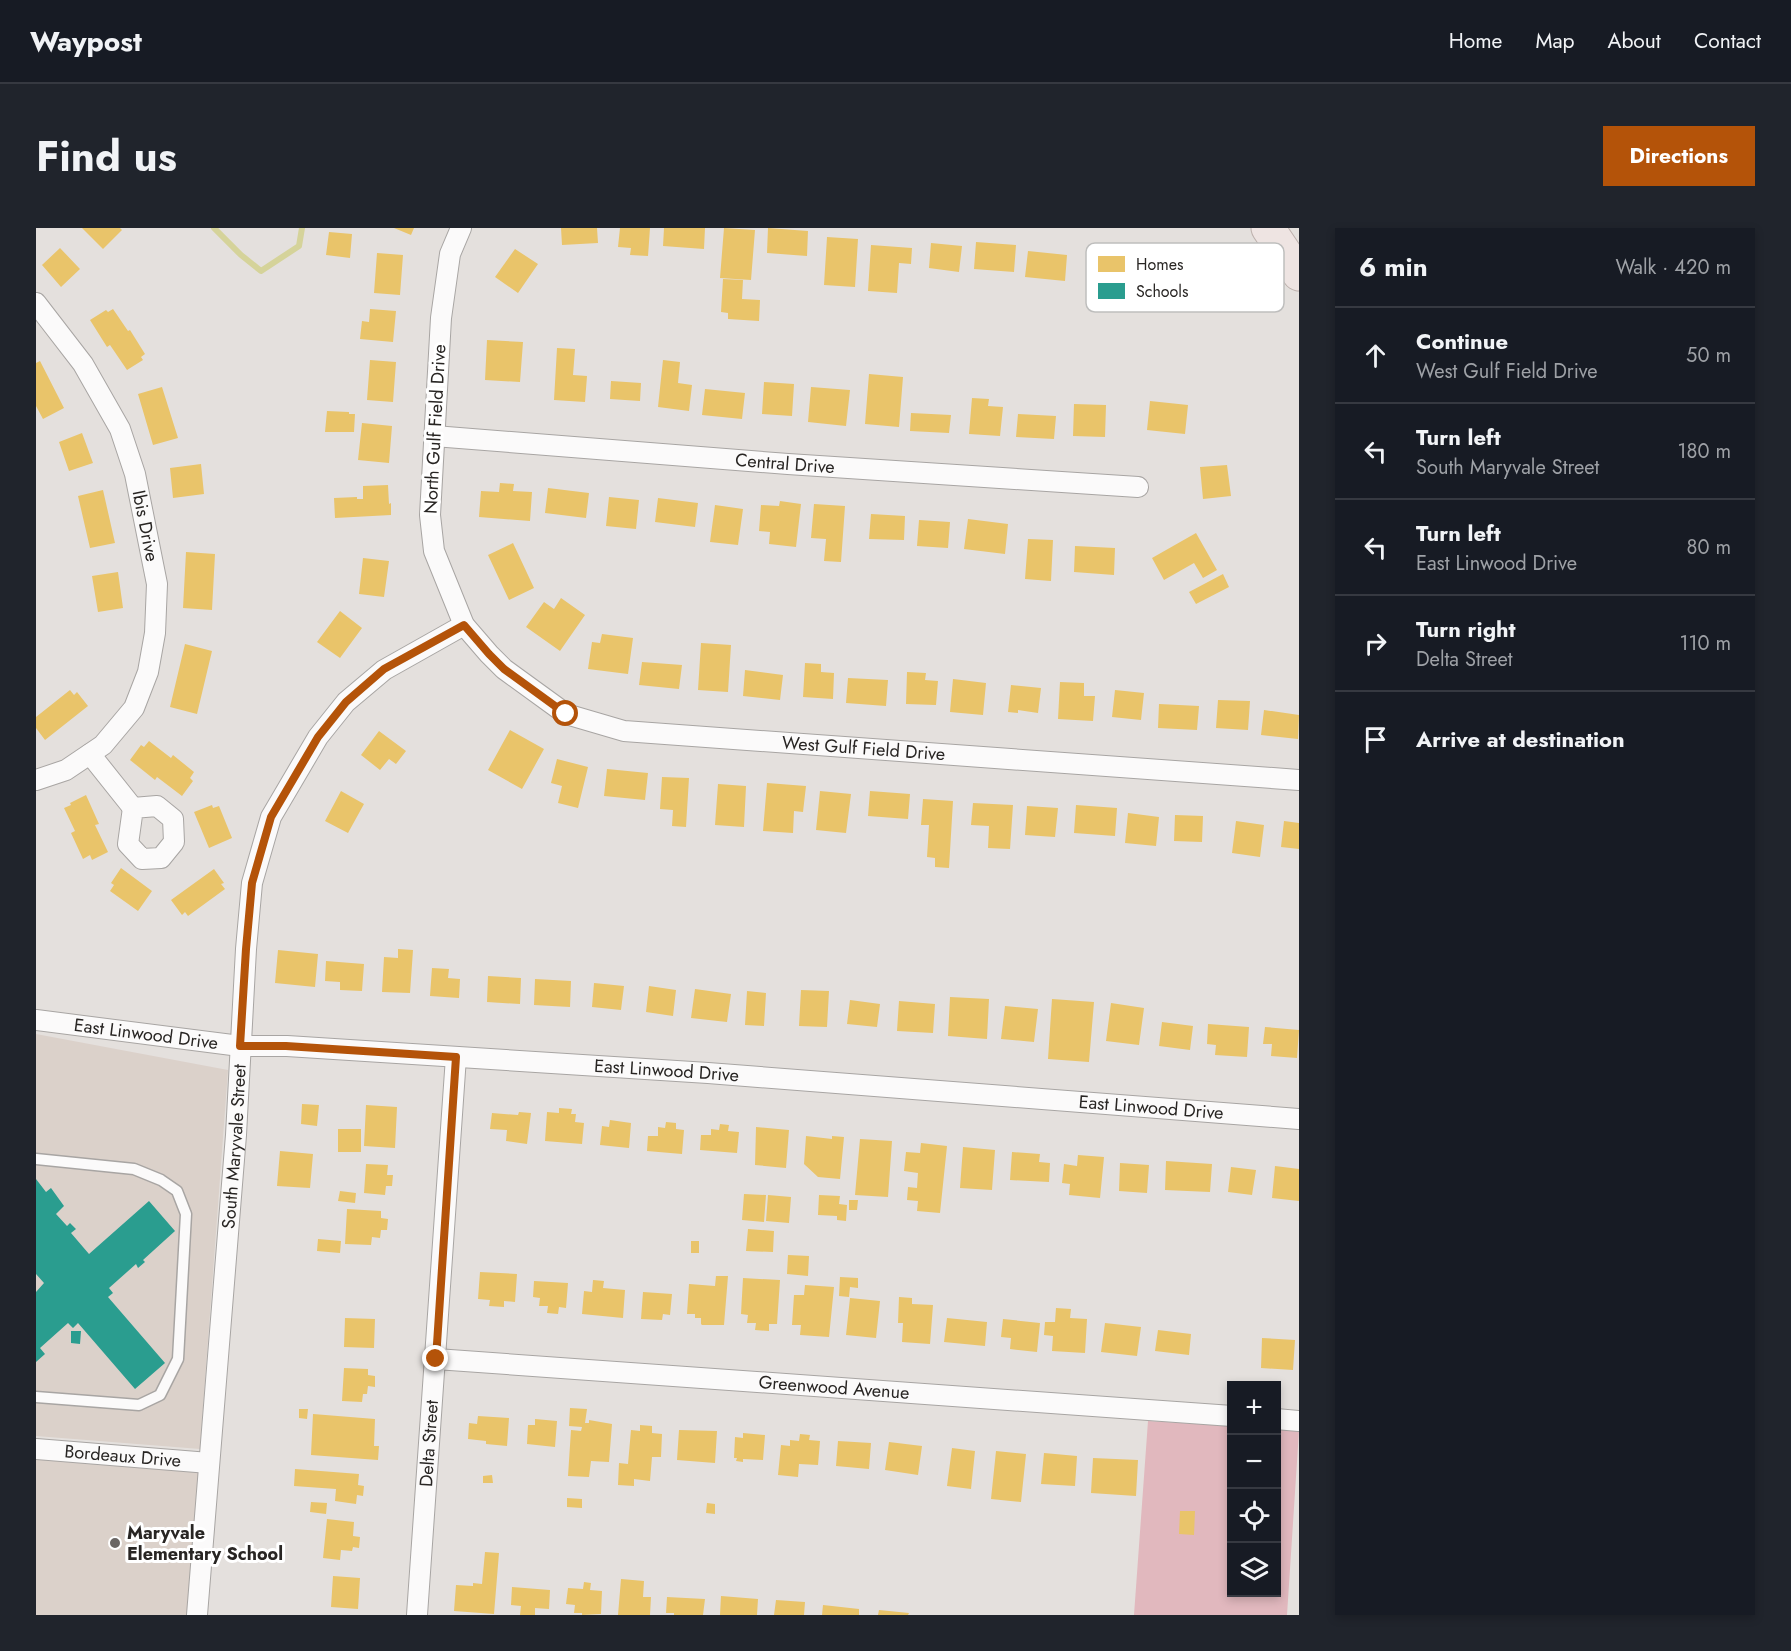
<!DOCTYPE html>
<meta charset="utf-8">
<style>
body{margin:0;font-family:Jost,sans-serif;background:#20242c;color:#f1f3f6}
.controls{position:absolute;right:18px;bottom:18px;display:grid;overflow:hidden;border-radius:0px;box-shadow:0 3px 9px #0003}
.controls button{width:54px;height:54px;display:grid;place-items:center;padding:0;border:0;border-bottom:2px solid #363941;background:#171b24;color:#f1f3f6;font:30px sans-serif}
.stop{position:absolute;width:18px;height:18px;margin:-14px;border:4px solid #b45309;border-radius:50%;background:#fff}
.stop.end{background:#b45309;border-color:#fff;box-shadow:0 2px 6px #0008}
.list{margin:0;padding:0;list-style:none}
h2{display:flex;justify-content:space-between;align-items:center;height:78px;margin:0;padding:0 24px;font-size:26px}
h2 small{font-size:20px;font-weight:400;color:#9ea1a6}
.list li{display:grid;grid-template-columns:39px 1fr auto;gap:18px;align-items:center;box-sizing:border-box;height:96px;padding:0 24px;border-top:2px solid #363941}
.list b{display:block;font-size:22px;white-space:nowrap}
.list p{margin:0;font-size:20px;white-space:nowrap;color:#9ea1a6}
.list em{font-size:20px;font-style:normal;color:#9ea1a6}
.icon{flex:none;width:33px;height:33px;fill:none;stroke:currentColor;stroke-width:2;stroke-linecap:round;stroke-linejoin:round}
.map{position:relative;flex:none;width:1263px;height:1387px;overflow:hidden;border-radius:0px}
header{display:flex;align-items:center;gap:36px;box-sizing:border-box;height:84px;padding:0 30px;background:#171b24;border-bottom:2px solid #363941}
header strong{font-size:28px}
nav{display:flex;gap:33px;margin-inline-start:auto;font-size:21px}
.intro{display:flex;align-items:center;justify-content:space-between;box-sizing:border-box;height:144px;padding:0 36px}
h1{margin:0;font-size:42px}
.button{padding:15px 27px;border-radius:0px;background:#b45309;color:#fff;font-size:21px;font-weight:700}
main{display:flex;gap:36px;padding:0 36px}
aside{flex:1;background:#171b24;border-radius:0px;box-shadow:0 3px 9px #0003}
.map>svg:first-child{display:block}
.built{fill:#dbd1ca}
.green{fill:#e1b8be}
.homes{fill:#e9c46a}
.schools{fill:#2a9d8f}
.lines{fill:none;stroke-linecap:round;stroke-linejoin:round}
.stream{stroke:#d5d39a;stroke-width:6}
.lane-casing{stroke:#a8a5a3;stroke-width:13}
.street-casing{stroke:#a8a5a3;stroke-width:22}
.highway-casing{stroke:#bcb0ac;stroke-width:35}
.lane{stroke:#fbfafa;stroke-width:10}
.street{stroke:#fbfafa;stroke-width:20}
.highway{stroke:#eee4e2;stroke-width:33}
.route{stroke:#b45309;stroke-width:8}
.poi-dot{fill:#6a6664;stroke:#fff;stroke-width:2}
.labels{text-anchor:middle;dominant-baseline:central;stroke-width:6;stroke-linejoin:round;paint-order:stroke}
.street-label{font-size:18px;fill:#282523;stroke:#fff}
.poi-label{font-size:18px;font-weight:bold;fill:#282523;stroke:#fff;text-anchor:start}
.key{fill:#fff;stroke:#bebebd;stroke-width:1.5}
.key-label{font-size:16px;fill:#282523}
</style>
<header>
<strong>Waypost</strong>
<nav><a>Home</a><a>Map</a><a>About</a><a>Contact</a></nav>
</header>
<div class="intro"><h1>Find us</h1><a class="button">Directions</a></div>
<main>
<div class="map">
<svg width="1263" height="1387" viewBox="0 0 1263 1387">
<rect width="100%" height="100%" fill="#e4e0dd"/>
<!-- built -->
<path class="built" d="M0,806L192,842L164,1221L0,1208Z
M0,1230L163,1242L152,1387H0Z"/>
<!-- green -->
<path class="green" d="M1112,1193L1195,1198L1196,1364H1240L1241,1201L1263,1203L1251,1387H1098Z"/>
<!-- homes -->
<path class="homes" d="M46,0H84L86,2L67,21Z
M358,0H378L375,7Z
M525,0H561L562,15L526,17Z
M584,0H614L612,28L594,27L595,20L582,19Z
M628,0H669L668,21L627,18Z
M688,0L719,2L715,52L684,50Z
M732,0L772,3L771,28L731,25Z
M293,4L316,6L314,30L290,27Z
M791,9L822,11L819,59L788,57Z
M940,14L980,17L978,44L938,41Z
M895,15L926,18L923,44L893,40Z
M835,17L876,20L875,36L863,35L861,65L832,63Z
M24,20L44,41L25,59L6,37Z
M479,21L502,36L482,65L459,49Z
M992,23L1031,27L1029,53L989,49Z
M341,25L367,27L364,67L338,65Z
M687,51L707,52L706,71L724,72L723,93L692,91V85L685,84Z
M77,81L92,103L94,102L109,126L105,129L107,132L91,142L74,117L71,119L54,92L70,82L72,84Z
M334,81L360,83L357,114L324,111L326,93L333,94Z
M451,112L487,114L484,154L449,152Z
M521,120L539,121L537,147L551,148L549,174L518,172Z
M334,132L360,134L357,174L331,172Z
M627,132L644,134L642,155L656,157L653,183L622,179Z
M4,133L28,180L7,191L0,178V135Z
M833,146L867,149L863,199L829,196Z
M575,153L605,155L604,173L574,171Z
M728,154L758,156L756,188L726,186Z
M126,159L142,210L117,217L102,166Z
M775,159L814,162L810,198L772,194Z
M669,161L709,165L706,191L666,187Z
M936,170L953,171L952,178L967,179L964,208L933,206Z
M1114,173L1152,177L1149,206L1111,202Z
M1038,176L1070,177L1069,209L1037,208Z
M291,183L313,184V186H319L318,204H289Z
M875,185L915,187L913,205L874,203Z
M982,186L1020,188L1018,211L980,209Z
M326,195L356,198L353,235L322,232Z
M46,205L57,235L33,243L23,214Z
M165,236L168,266L137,270L134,240Z
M1191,237L1195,268L1167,271L1164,239Z
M464,255L478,256L477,263L496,264L494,293L443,289L445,263L463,264Z
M352,257L353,276L355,275V287L299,290L298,270L321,269V271H327V258Z
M512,260L553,265L550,290L509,285Z
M67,262L79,315L54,320L42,268Z
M573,269L603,272L600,301L570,298Z
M622,270L662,275L659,299L619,294Z
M744,273L765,276L760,319L733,316L734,304L723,303L725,277L743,278Z
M778,276L809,278L805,334L788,333L790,311L775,310Z
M679,277L707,281L702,317L674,314Z
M835,286L869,288L868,312L833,311Z
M932,291L972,296L969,326L928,321Z
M883,292L914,294L912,320L881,318Z
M1160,305L1181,342L1167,350L1158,335L1128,352L1116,330Z
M992,311L1017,312L1015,353L989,351Z
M477,315L498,360L473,372L452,327Z
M1039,318L1079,320L1078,347L1038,344Z
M150,324L179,326L176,382L147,380Z
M327,330L353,333L348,369L323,366Z
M82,344L87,380L62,384L56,348Z
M1187,346L1193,359L1160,376L1153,364Z
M525,370L549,387L524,423L490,399L508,374L518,381Z
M304,383L326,400L304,430L281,414Z
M566,406L597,410L592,446L552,441L556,414L564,415Z
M665,415L695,417L692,464L662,462Z
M149,416L176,423L161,486L134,479Z
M606,434L646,437L643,461L603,457Z
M769,435L785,436V444L798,445L797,471L767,469Z
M709,442L747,447L744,472L707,468Z
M871,444L890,445L889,452L902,453L900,477L870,476Z
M812,450L852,452L850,478L810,475Z
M917,451L950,455L947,487L914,484Z
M1024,454L1048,455V468H1059L1057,493L1022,491Z
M975,457L1005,460L1002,485L982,482V485L972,484Z
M34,462L38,467L41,464L52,478L9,512L0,500V489Z
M1079,462L1108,465L1105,492L1076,489Z
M1182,472L1214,473L1212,502L1180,500Z
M1123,476L1163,478L1161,502L1122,500Z
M1228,482L1263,487L1262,511L1225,507Z
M474,502L508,521L486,561L452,542Z
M343,503L370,523L360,536L353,531L344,542L325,527Z
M113,513L135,530L137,527L158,544L154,550L157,553L146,568L121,549L119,552L94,532L105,517L108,519Z
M521,531L552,539L542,580L522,575L526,558L515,555Z
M571,541L612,545L609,572L568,568Z
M626,549L653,550L650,599L636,598L637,582L624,581Z
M731,555L770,558L767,584L758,583L757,605L727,603Z
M682,556L710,558L708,599L679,597Z
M305,563L328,576L312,605L289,593Z
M784,563L815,566L810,605L780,602Z
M834,563L874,566L872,591L832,588Z
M50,567L63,596L59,597L72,624L56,632L54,627L47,631L35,605L39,603L28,580L35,577L34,575Z
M887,571L917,573L913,640L899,639V630L891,629L893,597H885Z
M937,575L977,577L974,621L952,620L953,598L935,597Z
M176,577L177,580L183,578L196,610L173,620L158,584Z
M1040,577L1081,580L1079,608L1038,605Z
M991,578L1022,580L1019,609L989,607Z
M1092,585L1123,589L1120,618L1089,615Z
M1139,587L1167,588L1166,614L1138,613Z
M1200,593L1228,597L1224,629L1196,625Z
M1248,593L1263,595V621L1245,619Z
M85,640L116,663L102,683L74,663L78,657L75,655Z
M178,641L188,655L185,656L189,661L152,688L149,684L146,687L135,672Z
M362,721L377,722L374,765L346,764L348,729L362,730Z
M242,722L282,726L279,759L239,755Z
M290,733L328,736L326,763L304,762V754L289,753Z
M396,740L413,741L412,750L424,751L423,770L394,768Z
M452,748L485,750L484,776L451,774Z
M499,751L535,753L534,779L498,777Z
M558,755L588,758L585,782L556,779Z
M613,758L640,762L637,788L610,784Z
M659,761L695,766L691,794L655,790Z
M765,762L793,763L791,799L763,798Z
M711,763L730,765L728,798L709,797Z
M914,769L953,771L951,811L912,808Z
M1016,771L1058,774L1053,834L1012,831Z
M814,772L844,776L841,799L811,796Z
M863,773L899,776L897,805L861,803Z
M1075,775L1108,780L1103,817L1070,813Z
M969,778L1002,781L998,814L965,811Z
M1126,794L1157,798L1154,822L1123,818Z
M1172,796L1213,799L1211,829L1179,827L1180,817L1171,816Z
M1229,799L1263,802L1261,830L1235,828L1236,816H1227Z
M266,876L283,877L281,898L265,896Z
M330,877L361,879L359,920L328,918Z
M523,880L536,881L535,886H540L539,894L548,895L546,916L509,913L511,884L523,885Z
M483,884L495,885L491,916L470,913L471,902L454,901L456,885L482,887Z
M574,892L595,895L593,920L564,917L566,898L573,899Z
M630,894L640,895V901L648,902L646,926L611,923L612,908H622V899L629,900Z
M684,896L693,897L692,903L703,904L701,925L664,922L665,907H675V901L683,902Z
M720,899L753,902L750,940L719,937Z
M302,901H325V924H302Z
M770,908L796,911V908L808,909L804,951L782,949L768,936Z
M824,911L856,913L852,969L819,967Z
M885,915L911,918L904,985L881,983L882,973L871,972L872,959L881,960L882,945L868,943L870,924L884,925Z
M927,919L959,922L956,962L924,960Z
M244,923L277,926L274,960L241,958Z
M976,924L1004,926L1003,934L1014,935L1013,954L974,952Z
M1042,927L1068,929L1064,970L1033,967L1034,956L1026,955L1028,936L1041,938Z
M1130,933L1176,936L1174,964L1129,962Z
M1084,935L1113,937L1111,965L1083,963Z
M330,936L352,937L351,947H357L356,958H350L349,967L328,965Z
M1239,938L1263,941V973L1236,970Z
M1195,939L1220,942L1216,967L1192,964Z
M304,963L320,965L319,975L302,973Z
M708,966L730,967L728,994L706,992Z
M732,967L755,969L753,995L730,993Z
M783,967L804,968L803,976L811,977L810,993L801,992V988L782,987Z
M813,972H822L821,982H813Z
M311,981L345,983V990L352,991L351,1002H345L344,1010L336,1009L335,1017L309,1016Z
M712,1001L738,1003L737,1024L710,1023Z
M282,1011L305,1013L304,1025L281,1023Z
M655,1013H663V1025H655Z
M752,1027L773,1028L772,1048L751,1046Z
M444,1044L481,1046L479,1074L468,1073V1079L453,1078L454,1072L442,1071Z
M680,1048H692L688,1097H666L665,1096V1090H659V1086H651L653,1056L679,1058Z
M804,1049L822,1050V1060L814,1059L813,1069L803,1068Z
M707,1050L744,1052L741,1096H733V1103L719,1102L720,1095H711L712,1087L705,1086Z
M557,1052L568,1053L567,1060L589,1062L587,1090L546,1086L548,1063L556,1064Z
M498,1053L532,1055L530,1080L523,1079L522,1086L511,1085L512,1078H503L504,1070L497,1069Z
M769,1057L798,1059L793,1109L764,1107L765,1097H756L758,1067H768Z
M607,1064L636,1066L634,1087L627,1086L626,1092L605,1091Z
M863,1069L876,1070V1076L897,1077L894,1116L866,1114L867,1095H862Z
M814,1070L844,1073L840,1110L810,1107Z
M1020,1080L1035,1081L1034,1090L1051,1091L1049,1125L1016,1123L1017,1108L1008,1107L1009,1094H1019Z
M309,1090L339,1091L338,1120L308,1119Z
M911,1090L951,1094L949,1118L908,1114Z
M967,1091L1004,1095L1001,1124L974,1121L975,1110L965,1109Z
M1069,1095L1105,1099L1101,1128L1065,1124Z
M1122,1102L1155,1106L1153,1127L1119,1123Z
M1226,1110L1259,1112L1257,1142L1225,1140Z
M308,1140L332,1141V1147L339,1148V1159L332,1158L331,1166H327L326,1174L306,1173Z
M534,1180L551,1181L549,1195H553V1192L576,1196L573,1234L555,1233L553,1249L532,1248L535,1202L545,1203L546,1199L533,1198Z
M263,1181H272L271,1191L263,1190Z
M277,1186L339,1191L338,1218H343L342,1232L275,1227Z
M442,1188L473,1190L471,1218L450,1216V1213L432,1211L433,1195L441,1196Z
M499,1191L521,1193L519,1219L491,1216L492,1197H499Z
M604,1197L616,1198V1205L626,1206L625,1229H616L614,1253L598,1251V1258L582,1257L583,1235L592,1236L595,1202L604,1203Z
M643,1202L681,1203L679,1235L641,1232Z
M707,1205L729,1207L727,1232L707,1231V1234L700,1233L701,1230H698L699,1209L707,1210Z
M764,1206L774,1207L773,1212L784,1213L782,1237L763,1236L762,1249L742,1247L745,1217L754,1218V1212L763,1213Z
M802,1213L835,1215L833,1241L800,1238Z
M853,1214L886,1218L882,1247L849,1242Z
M916,1220L939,1223L935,1261L911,1258Z
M960,1223L990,1226L985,1274L955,1271Z
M1008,1225L1041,1228L1039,1258L1005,1256Z
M1057,1230L1102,1232L1100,1268L1055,1265Z
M259,1241L323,1246L322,1257L328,1258L327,1268L321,1267L320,1276L299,1273L300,1261L258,1258Z
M456,1247L457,1255H447V1248Z
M531,1270L546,1271V1280L531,1279Z
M275,1274L291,1275L290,1286L274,1284Z
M671,1275L679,1276V1286L670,1285Z
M1144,1283H1159L1158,1307L1143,1306Z
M291,1291L318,1294L317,1308L324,1309L323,1320L317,1319L316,1323L305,1322L304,1332L287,1330Z
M449,1324L463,1325L458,1386L418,1383L420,1357L437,1358V1355L446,1356Z
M297,1348L324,1350L322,1381L295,1379Z
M585,1351L608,1353L607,1369H615L614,1387H582Z
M548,1354L555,1355L554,1362L566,1363L565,1386L546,1387V1385H538L539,1377L530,1376L532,1360L547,1361Z
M476,1359L514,1362L513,1381L499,1380V1387H484L485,1378L475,1377Z
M685,1368L722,1371L721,1387H684Z
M631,1369L669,1371L667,1387H638V1385H630Z
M740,1372L769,1374L768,1387H738Z
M787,1377L823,1381V1387H786Z
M843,1382L873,1385L872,1387H842Z"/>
<!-- schools -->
<path class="schools" d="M0,951L10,964L15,960L28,978L20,986L31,998L34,995L40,1001L35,1005L53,1026L113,973L139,1003L107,1032L109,1034L102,1040L100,1036L73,1060L77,1065L72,1069L129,1135L99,1161L42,1095L37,1100L32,1095L4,1120L9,1126L0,1134V1064L8,1055L0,1046Z
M35,1103H45L44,1116L35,1115Z"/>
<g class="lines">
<!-- stream -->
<path class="stream" d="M178,0L205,27L225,43L263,18L266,0"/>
<defs>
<path id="lane" d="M0,931L98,941L125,952L141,963L150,986L142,1131L124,1167L103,1177L0,1169"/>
<g id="street">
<path id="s1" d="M425,0L414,26L405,90L394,287L398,323L428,397L453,426L468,441L530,486L588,503L1263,552"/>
<path id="s2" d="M0,75L47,136L84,201L99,246L121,356L119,405L112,444L98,480L67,517L30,542L0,552"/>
<path id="s3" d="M398,208L752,236L1102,259"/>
<path d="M54,526L97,580"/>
<path d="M121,578L137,591L138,614L125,630L106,631L92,616L97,580Z"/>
<path id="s4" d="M0,792L204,818H251L672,845L1263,891"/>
<path id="s5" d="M400,1131L1196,1188"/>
<path d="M1240,1191L1263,1193"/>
<path id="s6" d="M0,1221L173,1235"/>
<path id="s7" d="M161,1387L200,907L210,721L216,655L235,589L282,509L310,474L348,442L428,397"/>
<path id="s8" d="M381,1387L420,829"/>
</g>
<path id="highway" d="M1232,0L1263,46"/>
</defs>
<!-- lane casing -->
<use href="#lane" class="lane-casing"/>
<!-- street casing -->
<use href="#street" class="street-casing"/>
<!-- highway casing -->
<use href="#highway" class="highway-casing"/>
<!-- lane -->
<use href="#lane" class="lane"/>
<!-- street -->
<use href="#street" class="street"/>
<!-- highway -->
<use href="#highway" class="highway"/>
</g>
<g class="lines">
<!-- route -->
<path class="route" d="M400,1131L420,829L250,818H204L210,721L216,655L235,589L282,509L310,474L348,441L428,397L453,426L468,441L530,486"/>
</g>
<!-- markers -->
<circle class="poi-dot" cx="79" cy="1315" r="6"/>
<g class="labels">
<!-- street labels -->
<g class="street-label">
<text transform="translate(399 201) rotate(-87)">North Gulf Field Drive</text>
<text stroke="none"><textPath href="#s3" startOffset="352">Central Drive</textPath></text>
<text stroke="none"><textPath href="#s2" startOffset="252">Ibis Drive</textPath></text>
<text stroke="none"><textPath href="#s1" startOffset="843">West Gulf Field Drive</textPath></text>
<text stroke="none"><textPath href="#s4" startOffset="111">East Linwood Drive</textPath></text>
<text stroke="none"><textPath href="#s4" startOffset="633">East Linwood Drive</textPath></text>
<text stroke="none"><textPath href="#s4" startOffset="1119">East Linwood Drive</textPath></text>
<text stroke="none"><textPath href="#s7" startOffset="470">South Maryvale Street</textPath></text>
<text stroke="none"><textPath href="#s5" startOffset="399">Greenwood Avenue</textPath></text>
<text stroke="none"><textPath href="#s8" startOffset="172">Delta Street</textPath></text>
<text stroke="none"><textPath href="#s6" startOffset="87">Bordeaux Drive</textPath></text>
</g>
<!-- poi labels -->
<g class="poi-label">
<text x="91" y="1305">Maryvale<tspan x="91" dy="21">Elementary School</tspan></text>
</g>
</g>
<!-- legend -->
<rect x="1050" y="15" width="198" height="69" rx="9" class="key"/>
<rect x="1062" y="28" width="27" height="16" fill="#e9c46a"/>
<rect x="1062" y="55" width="27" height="16" fill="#2a9d8f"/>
<g class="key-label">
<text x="1100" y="42">Homes</text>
<text x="1100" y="69">Schools</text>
</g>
</svg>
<div class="controls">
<button>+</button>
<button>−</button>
<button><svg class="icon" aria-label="locate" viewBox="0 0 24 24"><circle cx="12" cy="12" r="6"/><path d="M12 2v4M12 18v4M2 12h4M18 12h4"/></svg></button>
<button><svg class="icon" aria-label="layers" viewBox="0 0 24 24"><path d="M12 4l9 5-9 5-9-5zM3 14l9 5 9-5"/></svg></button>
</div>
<div class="stop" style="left:530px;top:486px"></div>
<div class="stop end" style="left:400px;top:1131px"></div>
</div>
<aside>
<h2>6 min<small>Walk · 420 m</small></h2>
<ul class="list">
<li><svg class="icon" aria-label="ahead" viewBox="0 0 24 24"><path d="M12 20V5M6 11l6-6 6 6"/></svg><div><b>Continue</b><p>West Gulf Field Drive</p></div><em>50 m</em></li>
<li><svg class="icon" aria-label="left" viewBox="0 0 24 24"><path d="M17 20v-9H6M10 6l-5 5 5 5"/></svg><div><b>Turn left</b><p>South Maryvale Street</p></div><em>180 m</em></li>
<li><svg class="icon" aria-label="left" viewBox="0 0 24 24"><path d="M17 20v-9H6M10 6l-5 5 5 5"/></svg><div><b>Turn left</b><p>East Linwood Drive</p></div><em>80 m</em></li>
<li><svg class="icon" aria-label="right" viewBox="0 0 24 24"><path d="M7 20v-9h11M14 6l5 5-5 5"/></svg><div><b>Turn right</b><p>Delta Street</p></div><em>110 m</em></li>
<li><svg class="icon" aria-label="arrive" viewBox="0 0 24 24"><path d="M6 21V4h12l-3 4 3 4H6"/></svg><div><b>Arrive at destination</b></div></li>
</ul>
</aside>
</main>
